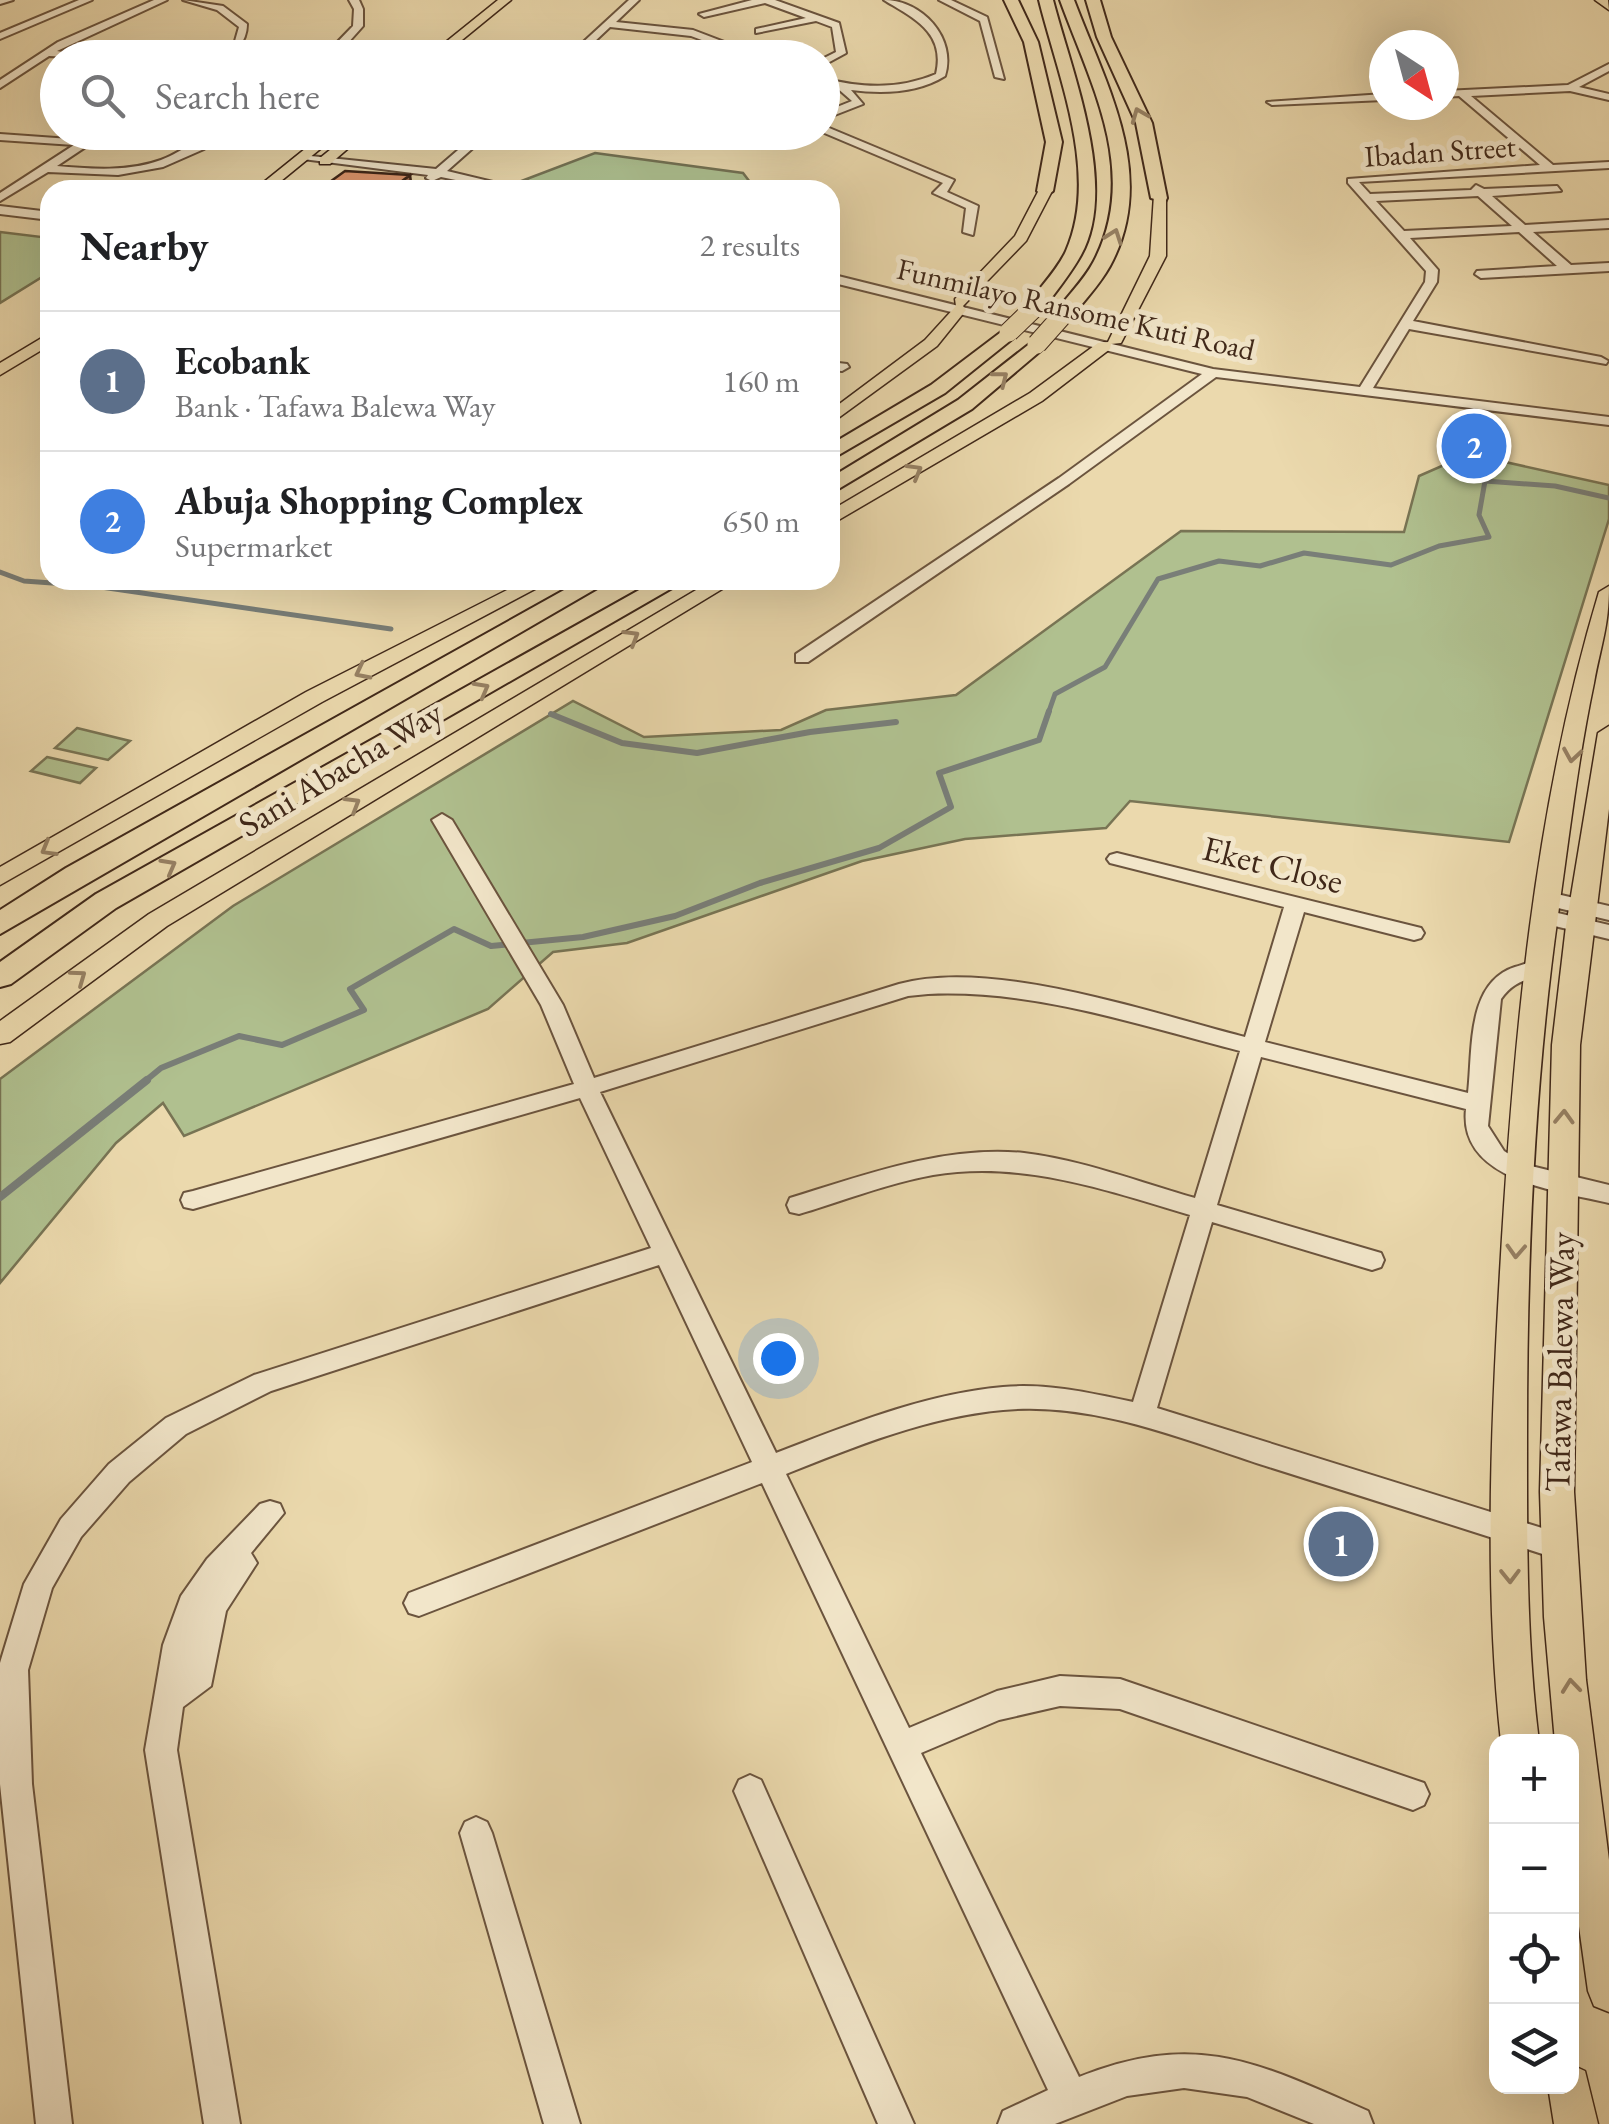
<!DOCTYPE html>
<meta charset="utf-8">
<style>
body{margin:0;font-family:"EB Garamond",serif;background:#f2f2f2;color:#202124}
.controls{position:absolute;right:30px;bottom:30px;display:grid;overflow:hidden;border-radius:20px;box-shadow:0 10px 40px #0002}
.controls button{width:90px;height:90px;display:grid;place-items:center;padding:0;border:0;border-bottom:2px solid #e0e0e0;background:#fff;color:#202124;font:50px sans-serif}
.compass{position:absolute;left:1369px;top:30px;width:90px;height:90px;border-radius:50%;background:#fff;box-shadow:0 10px 40px #0002;rotate:144deg}
.you{position:absolute;left:778px;top:1358px;width:35px;height:35px;margin:-25px;border:8px solid #fff;border-radius:50%;background:#1a73e8;box-shadow:0 0 0 15px #1a73e833}
.badge{display:grid;place-items:center;width:65px;height:65px;border-radius:50%;background:#7c3aed;color:#fff;font-size:32px;font-weight:700}
.pin{position:absolute;translate:-50% -50%;border:5px solid #fff;box-shadow:0 2px 10px #0006}
.list{margin:0;padding:0;list-style:none}
h2{display:flex;justify-content:space-between;align-items:center;height:130px;margin:0;padding:0 40px;font-size:42px}
h2 small{font-size:32px;font-weight:400;color:#757577}
.list li{display:grid;grid-template-columns:65px 1fr auto;gap:30px;align-items:center;box-sizing:border-box;height:140px;padding:0 40px;border-top:2px solid #e0e0e0}
.list b{display:block;font-size:38px;white-space:nowrap}
.list p{margin:0;font-size:32px;white-space:nowrap;color:#757577}
.list em{font-size:32px;font-style:normal;color:#757577}
.icon{flex:none;width:55px;height:55px;fill:none;stroke:currentColor;stroke-width:2;stroke-linecap:round;stroke-linejoin:round}
.map{position:relative;flex:none;width:1609px;height:2124px;overflow:hidden}
.search{position:absolute;background:#fff;box-shadow:0 10px 40px #0002;left:40px;top:40px;width:800px;height:110px;display:flex;align-items:center;gap:25px;box-sizing:border-box;padding:0 35px;border-radius:55px;color:#757577;font-size:38px}
.panel{position:absolute;background:#fff;box-shadow:0 10px 40px #0002;left:40px;top:180px;width:800px;height:410px;border-radius:30px}
.map>svg:first-child{display:block}
.green{fill:#b0c08f;stroke:#787454;stroke-width:2.5}
.lines{fill:none;stroke-linecap:round;stroke-linejoin:round}
.stream-far2{stroke:#797e78;stroke-width:5}
.stream-far1{stroke:#797e78;stroke-width:6}
.stream{stroke:#797e78;stroke-width:8}
.minor-casing{stroke:#6b543e;stroke-width:4}
.major-casing{stroke:#402819;stroke-width:3}
.highway-casing{stroke:#402819;stroke-width:4}
.minor{fill:#f2e6ca;fill-rule:evenodd}
.major{fill:#ebd9ad;fill-rule:evenodd}
.highway{fill:#ebd9ad;fill-rule:evenodd}
.highway-bridge-casing{stroke:#402819;stroke-width:21;stroke-linecap:butt}
.highway-bridge{stroke:#ebd9ad;stroke-width:19}
.shaded-wall{fill:#9c6a4e;stroke:#402819;stroke-width:2.5}
.building{fill:#df986f;stroke:#402819;stroke-width:2.5}
.oneway{stroke:#968063}
.labels{text-anchor:middle;dominant-baseline:central;stroke-width:10;stroke-linejoin:round;paint-order:stroke}
.far-street-label{font-size:30px;fill:#402819;stroke:#f2e6ca}
.street-label{font-size:35px;fill:#402819;stroke:#f2e6ca}
</style>
<div class="map">
<svg width="1609" height="2124" viewBox="0 0 1609 2124">
<rect width="100%" height="100%" fill="#ebd9ad"/>
<filter id="stains"><feTurbulence type="fractalNoise" baseFrequency=".002" numOctaves="4"/><feColorMatrix values="0 0 0 0 .2 0 0 0 0 .09 0 0 0 0 .02 0 0 0 .5 -.17"/></filter>
<radialGradient id="worn" r=".72"><stop offset=".6" stop-color="#630" stop-opacity="0"/><stop offset="1" stop-color="#630" stop-opacity=".3"/></radialGradient>
<!-- green -->
<path class="green" d="M595,153L743,173L756,190H567L524,180Z
M0,232L50,238V272L0,303Z
M1469,454L1609,485V519L1509,842L1130,801L1106,828L965,839L862,861L627,943L553,952L488,1009L184,1136L163,1103L116,1143L0,1283V1079L233,906L573,701L644,737L781,730L826,710L956,695L1181,531L1404,532L1419,476Z
M77,728L130,741L108,760L55,748Z
M47,757L96,768L80,783L31,771Z"/>
<g class="lines">
<!-- stream-far2 -->
<path class="stream-far2" d="M0,572L24,581L94,586L391,629
M1048,714L1055,694L1105,667L1158,579L1219,561L1260,566L1304,553L1391,565L1439,546L1489,537L1479,515L1485,481L1555,486L1609,498"/>
<!-- stream-far1 -->
<path class="stream-far1" d="M551,714L622,743L697,753L810,732L896,722
M144,1082L161,1068L239,1036L282,1045L364,1010L350,989L454,929L491,946L583,937L675,916L760,883L879,848L951,807L939,773L1039,740L1049,711"/>
<!-- stream -->
<path class="stream" d="M0,1197L147,1080"/>
<defs>
<path id="minor" d="M0,0H13L0,4Z
M79,0H92L0,39V33Z
M154,0H167L57,51L95,58L49,56L0,88V80L58,42Z
M183,0L223,6L247,24C247,42 234,58 214,58L235,41L239,27L217,10Z
M349,0H359L363,9V26L338,54L322,58L353,26L354,9Z
M629,0H639L616,22L693,30L766,58H750L691,36L610,27L577,58H566Z
M752,0H775L839,23L846,53L822,66V59L836,52L832,27L816,21L756,33V29L806,18L765,3L704,17L699,14Z
M884,0C922,0 957,38 945,76C918,93 883,94 851,90L863,104L822,120V113L852,101L836,87L822,84V78C861,88 898,90 936,74C946,32 913,18 884,0Z
M939,0H951L987,17L1004,79L995,77L980,21Z
M1609,64V71L1579,87L1609,94V100L1570,91L1471,96L1553,165L1609,162V168L1359,182L1370,194L1471,190L1476,185L1484,189L1557,186L1561,191L1492,196L1525,225L1609,220V228L1533,232L1571,265L1609,263V271L1481,278L1475,274L1477,271L1557,266L1519,232L1410,238L1438,270L1437,282L1413,321L1601,357L1608,361L1606,364L1409,329L1373,388L1609,417V425L1216,377L1069,484L808,662H796V654L1059,478L1202,374L830,282V274L1213,369L1360,387L1425,282L1426,271L1348,183V179L1540,165L1459,96L1444,97V91L1568,85ZM1478,196L1512,226L1404,231L1376,201Z
M1384,94V100L1272,105L1267,102Z
M822,125L954,180L947,192L978,206L973,235L963,232L966,208L933,193L943,183L822,132Z
M95,132H108L57,166C91,169 128,172 161,160C183,152 204,132 227,132L204,149L163,167L118,175L48,172L0,201V193L74,145L0,140V134L84,140Z
M479,132H491L447,171L527,190H505L441,177L432,181L426,178L428,175L295,158L301,155L436,169Z
M0,206L50,212V220L0,214Z
M830,362L847,364L849,367L842,371L830,370Z
M442,814L452,820L563,1005L594,1078L899,984C993,958 1151,1013 1245,1037L1284,907L1110,863L1107,859L1110,855L1117,853L1421,928L1424,933L1421,938L1414,940L1304,912L1265,1042L1468,1093C1473,1050 1466,983 1515,967C1526,964 1534,959 1546,962L1549,967C1533,983 1518,975 1501,999L1488,1126L1504,1151L1527,1165L1609,1185V1203C1559,1191 1458,1181 1466,1109L1261,1057L1217,1205L1381,1253L1384,1260L1381,1267L1372,1270L1212,1222L1157,1408L1558,1533L1568,1537L1572,1546L1568,1555L1558,1559C1462,1528 1365,1497 1269,1467C1185,1440 1093,1401 1003,1410C927,1417 856,1446 786,1474L909,1728L997,1691L1060,1676L1120,1679L1424,1783L1429,1794L1424,1805L1413,1810L1120,1709L1060,1706L999,1720L921,1753L1079,2077C1198,2030 1258,2063 1368,2111L1373,2124H1314L1247,2097L1184,2088L1127,2096L1055,2124H998L1003,2111L1048,2090L762,1483L419,1616L409,1613L404,1603L409,1593L752,1462L659,1265L271,1391L186,1434L129,1482L81,1537L52,1588L28,1670L32,1784L72,2124H36L0,1784V1663L24,1584L61,1519L109,1464L166,1418L254,1375L651,1248L580,1098L193,1209L184,1207L181,1200L184,1193L193,1191L574,1084L541,1005L432,820ZM928,994C1035,989 1138,1025 1240,1051L1195,1198C1139,1182 1082,1160 1024,1153C945,1145 864,1175 790,1198L787,1205L790,1212L799,1214C843,1201 888,1183 933,1175C1022,1160 1106,1190 1190,1215L1133,1402C1090,1393 1047,1383 1003,1387C924,1394 849,1425 776,1453L600,1092L908,996Z
M1548,892L1609,906V920L1541,904L1538,899Z
M1545,910L1609,925V939L1538,922L1535,917Z
M270,1501L280,1504L284,1513L251,1553L257,1563L226,1611L211,1686L183,1707L177,1750L240,2124H204L145,1750L163,1645L181,1596L207,1559L260,1504Z
M750,1775L761,1780L914,2124H878L734,1791L739,1780Z
M476,1817L487,1822L492,1833L580,2124H544L460,1833L465,1822Z"/>
<path id="major" d="M498,0H511L440,58H426Z
M1595,0H1608L1609,10Z
M326,132H341L270,190H254Z
M352,132H367L330,164H320V158Z
M1040,188L1052,191L1026,241L963,306L966,310L937,346L830,424V411L925,340L956,306L955,299L1015,236Z
M1154,195L1166,198V256L1121,343L1111,344L1110,349L1042,401L830,525V511L1030,393L1098,343L1108,342L1150,256Z
M50,333V345L0,375V363Z
M527,580H552L322,702L0,885V867L306,692Z
M713,580H737L167,926L10,1042L0,1044V1021L149,914Z
M1609,586C1609,627 1601,644 1594,683C1578,759 1569,838 1558,915C1534,1086 1527,1259 1527,1431C1527,1535 1526,1638 1539,1742H1501C1484,1586 1491,1428 1500,1272C1513,1045 1533,811 1599,592Z
M1609,726V809L1580,1045L1574,1492L1586,1680L1609,1860V2012L1594,2006L1588,1991L1572,1876V1742H1555L1544,1617L1540,1492L1552,1045L1566,926L1598,733Z
M1572,2065L1585,2071L1598,2124H1554L1548,2086H1572Z"/>
<path id="highway" d="M1004,0H1018L1038,42L1062,142L1053,191L1045,196L1037,191L1046,142L1024,42Z
M1039,0H1053C1071,70 1119,187 1081,255C1070,275 1054,294 1041,312L1034,314L1025,308C1037,290 1057,271 1066,251C1100,174 1058,77 1039,0Z
M1060,0H1074C1106,85 1159,176 1110,266C1099,286 1082,303 1068,321L1061,323L1052,317C1065,298 1083,282 1094,261C1140,172 1091,85 1060,0Z
M1086,0H1100L1111,37L1152,123L1167,198L1165,202L1151,198L1136,123L1097,37Z
M1009,326L1016,328V336L945,393L830,460V445L931,385Z
M1037,338L1044,340V348L972,409L830,494V478L958,400Z
M582,580H611L0,934V910L66,868Z
M657,580H686L116,908L11,984L0,987V962L96,894Z"/>
</defs>
<!-- minor casing -->
<use href="#minor" class="minor-casing"/>
<!-- major casing -->
<use href="#major" class="major-casing"/>
<!-- highway casing -->
<use href="#highway" class="highway-casing"/>
<!-- minor -->
<use href="#minor" class="minor"/>
<!-- major -->
<use href="#major" class="major"/>
<!-- highway -->
<use href="#highway" class="highway"/>
<defs>
<path id="highway-bridge" d="M1009,332L1034,308
M1037,344L1061,317"/>
</defs>
<!-- highway-bridge casing -->
<use href="#highway-bridge" class="highway-bridge-casing"/>
<!-- highway-bridge -->
<use href="#highway-bridge" class="highway-bridge"/>
</g>
<!-- shaded-wall -->
<path class="shaded-wall" d="M410,175L412,190H390Z"/>
<!-- building -->
<path class="building" d="M345,171L410,175L390,190L320,189Z"/>
<!-- one-way arrows -->
<defs><path id="oneway-chevron" d="M-2-3.5L2.5 0L-2 3.5" fill="none" stroke-width="1.6" stroke-linecap="round" stroke-linejoin="round" transform="scale(2.5)"/></defs>
<g class="oneway">
<use href="#oneway-chevron" transform="translate(1139 115) rotate(-112)"/>
<use href="#oneway-chevron" transform="translate(1114 236) rotate(-70)"/>
<use href="#oneway-chevron" transform="translate(1001 378) rotate(-38)"/>
<use href="#oneway-chevron" transform="translate(915 471) rotate(-30)"/>
<use href="#oneway-chevron" transform="translate(632 637) rotate(-31)"/>
<use href="#oneway-chevron" transform="translate(362 672) rotate(153)"/>
<use href="#oneway-chevron" transform="translate(482 689) rotate(-29)"/>
<use href="#oneway-chevron" transform="translate(1572 755) rotate(99)"/>
<use href="#oneway-chevron" transform="translate(353 804) rotate(-31)"/>
<use href="#oneway-chevron" transform="translate(48 849) rotate(150)"/>
<use href="#oneway-chevron" transform="translate(169 866) rotate(-29)"/>
<use href="#oneway-chevron" transform="translate(79 977) rotate(-36)"/>
<use href="#oneway-chevron" transform="translate(1564 1117) rotate(-88)"/>
<use href="#oneway-chevron" transform="translate(1516 1251) rotate(93)"/>
<use href="#oneway-chevron" transform="translate(1510 1576) rotate(89)"/>
<use href="#oneway-chevron" transform="translate(1571 1686) rotate(-96)"/>
</g>
<g class="labels">
<!-- far-street labels -->
<g class="far-street-label">
<text transform="translate(1440 151) rotate(-4)">Ibadan Street</text>
<text transform="translate(1076 309) rotate(13)">Funmilayo Ransome Kuti Road</text>
</g>
<!-- street labels -->
<g class="street-label">
<text transform="translate(340 768) rotate(-31)">Sani Abacha Way</text>
<text transform="translate(1273 864) rotate(14)">Eket Close</text>
<text transform="translate(1559 1362) rotate(-89)">Tafawa Balewa Way</text>
</g>
</g>
<rect width="100%" height="100%" filter="url(#stains)"/>
<rect width="100%" height="100%" fill="url(#worn)"/>
</svg>
<div class="controls">
<button>+</button>
<button>−</button>
<button><svg class="icon" aria-label="locate" viewBox="0 0 24 24"><circle cx="12" cy="12" r="6"/><path d="M12 2v4M12 18v4M2 12h4M18 12h4"/></svg></button>
<button><svg class="icon" aria-label="layers" viewBox="0 0 24 24"><path d="M12 4l9 5-9 5-9-5zM3 14l9 5 9-5"/></svg></button>
</div>
<svg class="compass" viewBox="-18 -18 36 36"><path d="M0-13l5 13h-10z" fill="#e53935"/><path d="M0 13l5-13h-10z" fill="#757577"/></svg>
<div class="you"></div>
<div class="pin badge" style="left:1341px;top:1544px;background:#5c6f8a">1</div>
<div class="pin badge" style="left:1474px;top:446px;background:#3f7fe0">2</div>
<div class="search"><svg class="icon" aria-label="search" viewBox="0 0 24 24"><circle cx="10" cy="10" r="6"/><path d="M15 15l6 6"/></svg>Search here</div>
<section class="panel">
<h2>Nearby<small>2 results</small></h2>
<ul class="list">
<li><span class="badge" style="background:#5c6f8a">1</span><div><b>Ecobank</b><p>Bank · Tafawa Balewa Way</p></div><em>160 m</em></li>
<li><span class="badge" style="background:#3f7fe0">2</span><div><b>Abuja Shopping Complex</b><p>Supermarket</p></div><em>650 m</em></li>
</ul>
</section>
</div>
